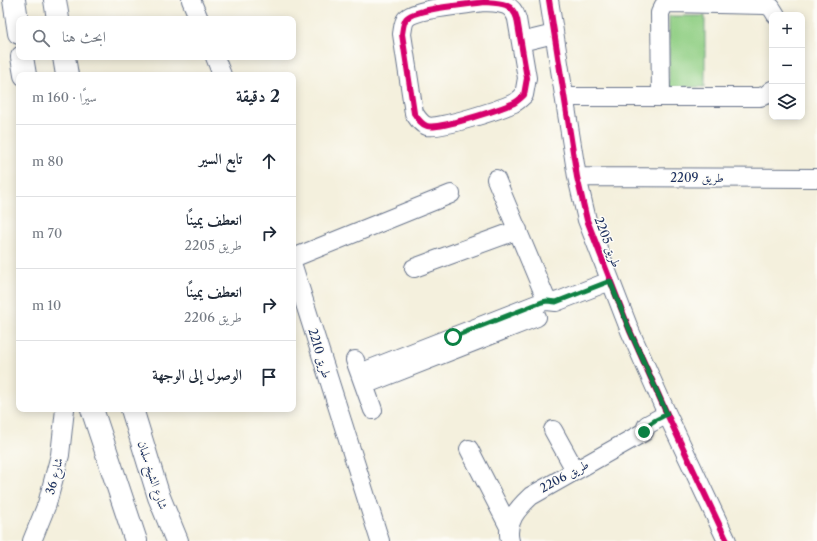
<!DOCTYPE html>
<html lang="ar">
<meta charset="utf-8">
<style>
body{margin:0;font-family:"Libre Caslon Text",Amiri,serif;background:#f2f2f3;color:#1f2937;direction:rtl}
.controls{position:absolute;right:12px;top:12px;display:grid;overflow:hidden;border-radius:8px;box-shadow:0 2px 10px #0003}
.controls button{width:36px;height:36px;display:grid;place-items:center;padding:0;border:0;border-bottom:1px solid #e0e1e3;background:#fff;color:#1f2937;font:20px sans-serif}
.stop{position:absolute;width:12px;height:12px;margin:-9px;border:3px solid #0b8043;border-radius:50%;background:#fff}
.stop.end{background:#0b8043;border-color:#fff;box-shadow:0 1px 4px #0008}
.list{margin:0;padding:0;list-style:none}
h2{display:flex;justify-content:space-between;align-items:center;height:52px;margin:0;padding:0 16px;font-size:17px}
h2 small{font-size:13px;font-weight:400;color:#747a83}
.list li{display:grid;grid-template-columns:26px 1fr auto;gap:12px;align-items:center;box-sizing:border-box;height:72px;padding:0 16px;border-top:1px solid #e0e1e3}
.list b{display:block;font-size:15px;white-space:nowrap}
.list p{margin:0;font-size:13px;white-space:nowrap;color:#747a83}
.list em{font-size:13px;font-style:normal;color:#747a83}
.icon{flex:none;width:22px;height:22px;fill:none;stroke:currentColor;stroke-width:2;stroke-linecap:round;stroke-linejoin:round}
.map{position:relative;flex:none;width:817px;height:541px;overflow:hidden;direction:ltr}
.search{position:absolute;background:#fff;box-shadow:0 2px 10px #0003;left:16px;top:16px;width:280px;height:44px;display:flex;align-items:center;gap:10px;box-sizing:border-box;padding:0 14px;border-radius:8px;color:#747a83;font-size:15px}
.panel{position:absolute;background:#fff;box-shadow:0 2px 10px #0003;left:16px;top:72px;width:280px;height:340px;border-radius:8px;direction:rtl}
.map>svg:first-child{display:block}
.green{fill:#91cf84;stroke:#567f71}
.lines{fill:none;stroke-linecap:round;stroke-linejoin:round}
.minor-casing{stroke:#67738a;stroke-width:20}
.major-casing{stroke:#67738a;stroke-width:24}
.minor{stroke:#fff;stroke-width:18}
.major{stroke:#fff;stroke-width:22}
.cycleway-casing{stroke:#fdfcf7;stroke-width:8}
.cycleway{stroke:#d6006c;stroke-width:6}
.route{stroke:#0b8043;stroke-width:5}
.labels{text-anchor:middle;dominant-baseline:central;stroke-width:3;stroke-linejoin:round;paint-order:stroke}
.street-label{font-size:12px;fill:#1b2f5e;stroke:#fdfcf7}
</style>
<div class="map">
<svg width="817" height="541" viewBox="0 0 817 541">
<rect width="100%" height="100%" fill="#fdfcf7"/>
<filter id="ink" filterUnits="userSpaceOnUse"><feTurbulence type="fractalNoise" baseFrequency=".025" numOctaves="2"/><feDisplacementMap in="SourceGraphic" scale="8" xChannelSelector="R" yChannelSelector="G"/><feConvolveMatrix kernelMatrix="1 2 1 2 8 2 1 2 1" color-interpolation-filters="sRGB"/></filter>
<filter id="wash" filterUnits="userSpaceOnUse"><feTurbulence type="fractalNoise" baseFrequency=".012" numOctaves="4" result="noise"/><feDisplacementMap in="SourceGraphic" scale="16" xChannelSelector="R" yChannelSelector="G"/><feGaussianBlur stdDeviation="0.9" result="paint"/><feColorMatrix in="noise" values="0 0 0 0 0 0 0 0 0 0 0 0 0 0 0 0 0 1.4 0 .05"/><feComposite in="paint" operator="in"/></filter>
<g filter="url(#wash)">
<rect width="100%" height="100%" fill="#f4f0dd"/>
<!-- green -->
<path class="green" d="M669,16H705V87H669Z"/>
</g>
<g filter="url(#ink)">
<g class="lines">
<defs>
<path id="minor" d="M191,0L199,19
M549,0L577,177L587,220L630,331L667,414L727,541
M484,2C499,3 512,2 517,19L527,78L524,95C521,98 518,101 514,103C501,109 438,130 427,126C421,124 418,119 414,113L402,34C403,29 403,23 406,19C415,8 467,5 484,2Z
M521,42L554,34
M215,57L222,75
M565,97H760L766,95L772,90
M661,97L660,13L664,5L670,3L765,5L771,7L776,15
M577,177L817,178
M496,179L547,301
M293,258L451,194
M293,266L380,541
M414,268L518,230
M355,360L373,410
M360,373L542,302L547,301L556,302L610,281
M364,385L537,317
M553,430L575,470
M469,449L509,527
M32,541L47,504L60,455L65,409
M510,541C505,522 518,508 531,496L644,432L647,425L667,414"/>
<path id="major" d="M14,0L19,33
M55,0L58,19
M22,57L25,75
M64,57L67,75
M92,409L136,541
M132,409L159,497L177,541"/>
</defs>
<!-- minor casing -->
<use href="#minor" class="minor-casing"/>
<!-- major casing -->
<use href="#major" class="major-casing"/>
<!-- minor -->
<use href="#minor" class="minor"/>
<!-- major -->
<use href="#major" class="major"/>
<defs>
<path id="cycleway" d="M549,0L577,177L587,220L630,331L667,414L727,541
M484,2C499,3 512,2 517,19L527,78L524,95C521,98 518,101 514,103C501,109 438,130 427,126C421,124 418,119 414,113L402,34C403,29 403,23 406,19C415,8 467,5 484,2Z"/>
</defs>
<!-- cycleway casing -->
<use href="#cycleway" class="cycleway-casing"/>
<!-- cycleway -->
<use href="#cycleway" class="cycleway"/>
</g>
</g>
<g class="lines" filter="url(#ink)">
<!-- route -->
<path class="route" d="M453,337L542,302L547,301L556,302L610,281L630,331L667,414C659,419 647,422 644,432"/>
</g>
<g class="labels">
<!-- street labels -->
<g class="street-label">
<text x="697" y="177">طريق 2209</text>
<text transform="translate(608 242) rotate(69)">طريق 2205</text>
<text transform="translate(320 353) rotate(73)">طريق 2210</text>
<text transform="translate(153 475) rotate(72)">شارع الشيخ سلمان</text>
<text transform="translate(54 476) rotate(-76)">شارع 36</text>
<text transform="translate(564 476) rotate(-29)">طريق 2206</text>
</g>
</g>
</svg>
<div class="controls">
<button>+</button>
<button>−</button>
<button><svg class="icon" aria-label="layers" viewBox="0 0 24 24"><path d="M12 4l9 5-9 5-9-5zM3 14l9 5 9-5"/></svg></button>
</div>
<div class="stop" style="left:453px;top:337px"></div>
<div class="stop end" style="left:644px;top:432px"></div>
<div class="search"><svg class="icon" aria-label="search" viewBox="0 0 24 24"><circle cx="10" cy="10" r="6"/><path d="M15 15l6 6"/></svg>ابحث هنا</div>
<section class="panel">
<h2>2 دقيقة<small>سيرًا · 160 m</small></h2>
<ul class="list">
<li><svg class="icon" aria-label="ahead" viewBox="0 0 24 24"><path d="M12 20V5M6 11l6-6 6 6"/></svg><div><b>تابع السير</b></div><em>80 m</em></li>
<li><svg class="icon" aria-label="right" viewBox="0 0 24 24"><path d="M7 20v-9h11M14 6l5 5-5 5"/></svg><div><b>انعطف يمينًا</b><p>طريق 2205</p></div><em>70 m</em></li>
<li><svg class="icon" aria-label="right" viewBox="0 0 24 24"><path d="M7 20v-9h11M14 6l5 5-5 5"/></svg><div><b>انعطف يمينًا</b><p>طريق 2206</p></div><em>10 m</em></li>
<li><svg class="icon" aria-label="arrive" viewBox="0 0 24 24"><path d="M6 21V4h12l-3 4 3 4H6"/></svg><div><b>الوصول إلى الوجهة</b></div></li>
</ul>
</section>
</div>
